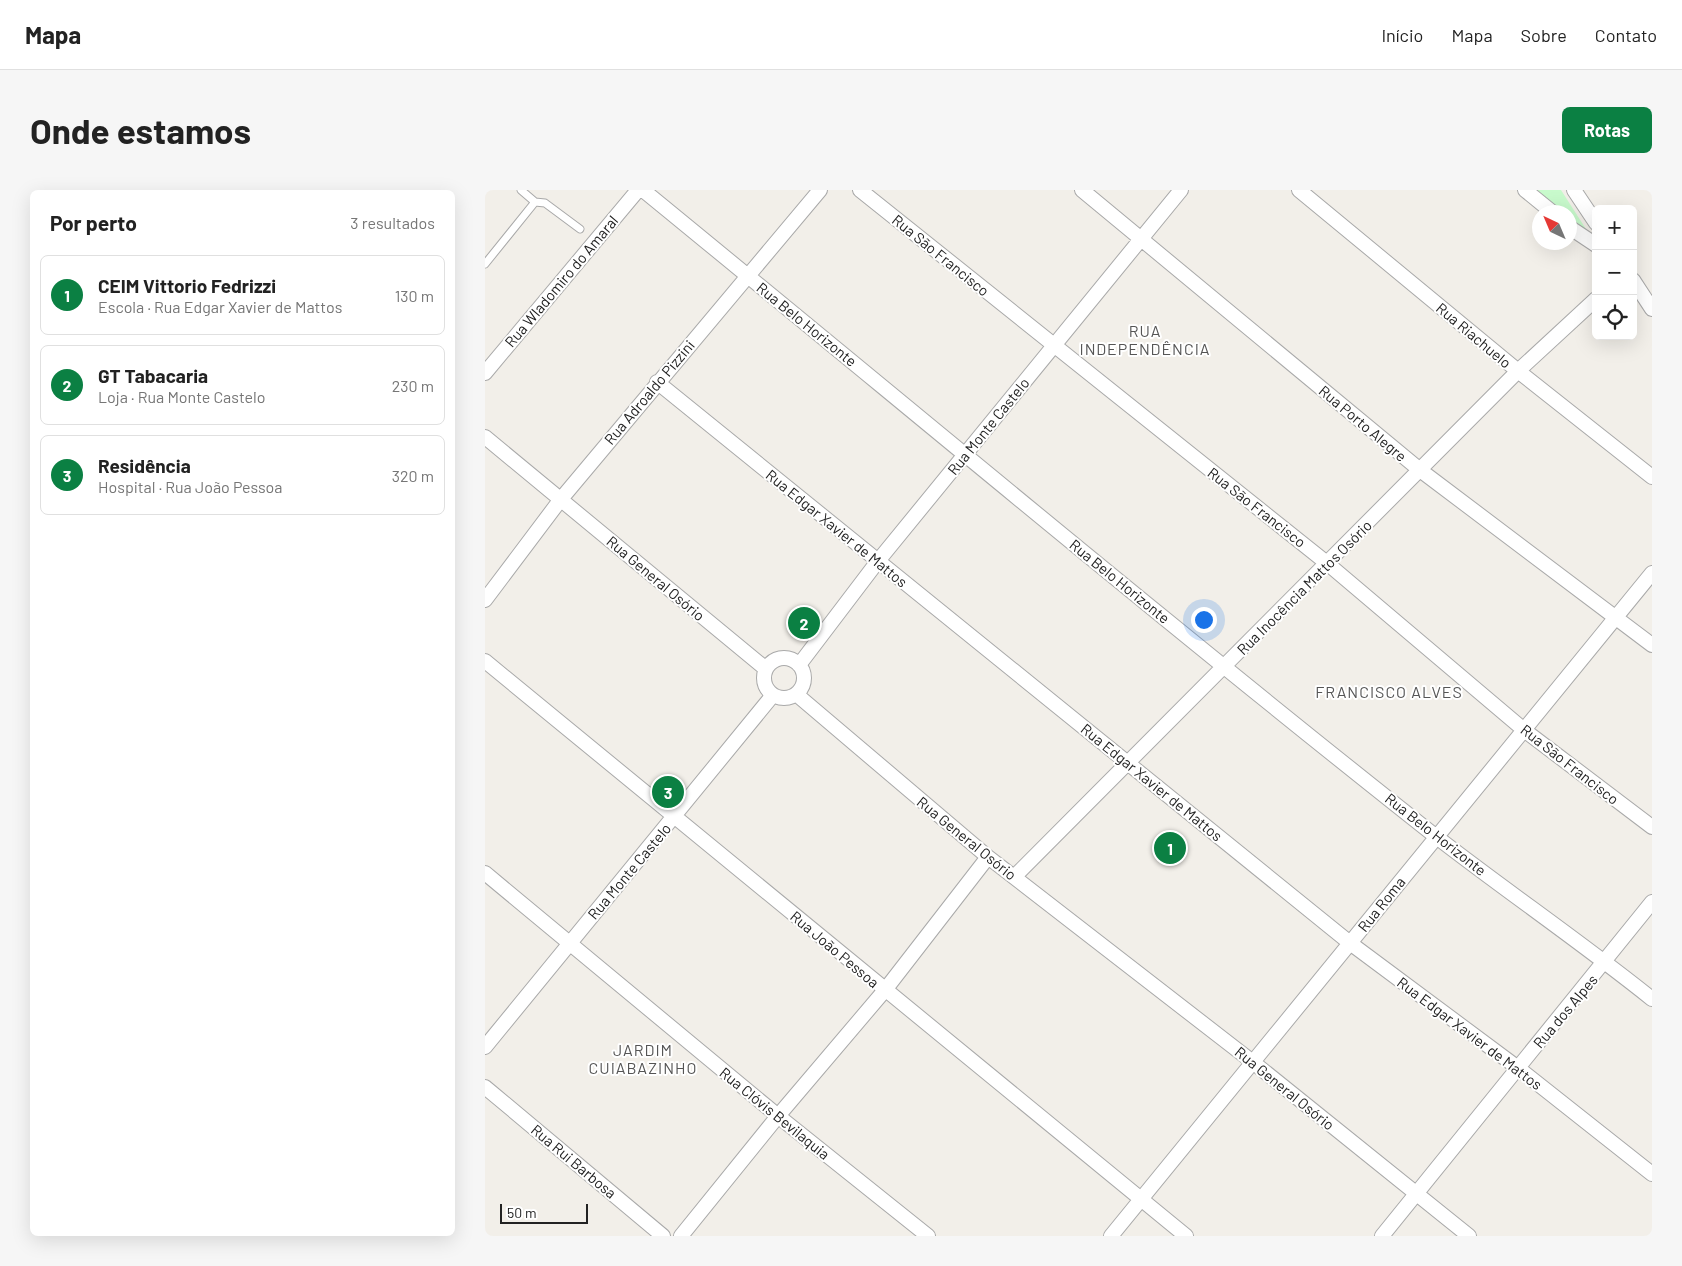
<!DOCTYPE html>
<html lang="pt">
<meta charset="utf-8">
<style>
body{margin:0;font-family:Barlow,sans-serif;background:#f6f6f6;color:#222}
.controls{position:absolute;right:15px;top:15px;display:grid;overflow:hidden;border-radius:8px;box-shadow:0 5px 20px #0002}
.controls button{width:45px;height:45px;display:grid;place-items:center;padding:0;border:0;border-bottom:1px solid #e0e0e0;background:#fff;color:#222;font:25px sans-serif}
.compass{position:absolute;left:1047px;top:15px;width:45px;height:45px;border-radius:50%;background:#fff;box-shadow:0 5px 20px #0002;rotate:316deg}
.scale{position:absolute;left:15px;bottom:12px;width:88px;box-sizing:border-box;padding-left:5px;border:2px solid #222;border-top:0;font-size:14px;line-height:18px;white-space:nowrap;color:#222;-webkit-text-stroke:4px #fff;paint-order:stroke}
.you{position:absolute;left:718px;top:429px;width:18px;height:18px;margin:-12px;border:4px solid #fff;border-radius:50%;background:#1a73e8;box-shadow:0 0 0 8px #1a73e833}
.badge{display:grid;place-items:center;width:32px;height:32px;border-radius:50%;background:#0b8043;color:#fff;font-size:16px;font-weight:700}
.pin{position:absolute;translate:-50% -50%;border:2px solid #fff;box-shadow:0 1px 5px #0006}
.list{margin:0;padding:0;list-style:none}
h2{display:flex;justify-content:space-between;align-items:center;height:65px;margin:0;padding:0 20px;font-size:21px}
h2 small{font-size:16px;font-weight:400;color:#767676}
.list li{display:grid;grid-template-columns:32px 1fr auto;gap:15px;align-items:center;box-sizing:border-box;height:80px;margin:0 10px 10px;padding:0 10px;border:1px solid #e0e0e0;border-radius:8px}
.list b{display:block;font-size:19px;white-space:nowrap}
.list p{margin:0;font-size:16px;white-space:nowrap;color:#767676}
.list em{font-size:16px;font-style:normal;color:#767676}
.icon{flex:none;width:28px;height:28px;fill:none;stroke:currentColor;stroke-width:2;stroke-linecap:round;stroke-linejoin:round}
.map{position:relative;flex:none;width:1167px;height:1046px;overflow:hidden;border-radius:8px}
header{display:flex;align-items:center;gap:30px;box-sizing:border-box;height:70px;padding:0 25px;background:#fff;border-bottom:1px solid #e0e0e0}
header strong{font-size:24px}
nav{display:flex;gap:28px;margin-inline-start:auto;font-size:18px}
.intro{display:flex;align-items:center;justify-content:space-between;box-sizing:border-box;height:120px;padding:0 30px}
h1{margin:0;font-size:35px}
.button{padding:12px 22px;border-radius:8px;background:#0b8043;color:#fff;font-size:18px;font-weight:700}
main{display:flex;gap:30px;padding:0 30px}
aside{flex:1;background:#fff;border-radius:8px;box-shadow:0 5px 20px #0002}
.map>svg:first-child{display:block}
.park{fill:#c8facc}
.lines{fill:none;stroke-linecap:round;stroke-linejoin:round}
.service-casing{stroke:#a9a9a9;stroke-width:9}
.minor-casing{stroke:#a9a9a9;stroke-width:16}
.service{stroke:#fff;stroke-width:7}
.minor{stroke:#fff;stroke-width:14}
.labels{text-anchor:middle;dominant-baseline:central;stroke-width:4;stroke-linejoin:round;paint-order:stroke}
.street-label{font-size:15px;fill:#222;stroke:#fff}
.neighbourhood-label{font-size:16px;letter-spacing:1px;fill:#555;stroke:#fff}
</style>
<header>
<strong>Mapa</strong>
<nav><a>Início</a><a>Mapa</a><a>Sobre</a><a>Contato</a></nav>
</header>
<div class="intro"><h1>Onde estamos</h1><a class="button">Rotas</a></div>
<main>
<aside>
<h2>Por perto<small>3 resultados</small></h2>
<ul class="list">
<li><span class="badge">1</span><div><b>CEIM Vittorio Fedrizzi</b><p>Escola · Rua Edgar Xavier de Mattos</p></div><em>130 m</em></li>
<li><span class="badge">2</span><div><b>GT Tabacaria</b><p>Loja · Rua Monte Castelo</p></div><em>230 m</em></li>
<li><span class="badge">3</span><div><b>Residência</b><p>Hospital · Rua João Pessoa</p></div><em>320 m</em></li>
</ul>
</aside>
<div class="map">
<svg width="1167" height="1046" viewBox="0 0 1167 1046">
<rect width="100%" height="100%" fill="#f2efe9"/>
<!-- park -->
<path class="park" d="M1048,0H1076L1108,50L1085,31L1084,22H1075Z"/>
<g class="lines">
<defs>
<path id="service" d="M50,12L60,13L95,39
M0,74L50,12L36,0"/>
<path id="minor" d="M158,0C421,215 682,434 949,645C1021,701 1096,752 1167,809
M375,0L843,374L1039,540L1167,637
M597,0L935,280L1167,455
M814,0L1033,181L1167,287
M1040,0L1067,22
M1089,0L1111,33
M1084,37L1111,55
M1148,90L1167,119
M0,183L153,0
M172,192L865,753L1033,878L1167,984
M0,247L281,479
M0,410L76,309L335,0
M279 488a20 20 0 1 1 40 0a20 20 0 1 1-40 0Z
M0,471L701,1046
M314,475L393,371L696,0
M311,504L503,667L769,873L984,1046
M0,683L293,926L443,1046
M529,687L1033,181L1111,109
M0,857L288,505
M0,897L178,1046
M196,1046L293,926L400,800L503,667
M626,1046L1167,383
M897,1046L1167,712"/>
</defs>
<!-- service casing -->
<use href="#service" class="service-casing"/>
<!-- minor casing -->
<use href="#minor" class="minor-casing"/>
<!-- service -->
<use href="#service" class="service"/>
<!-- minor -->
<use href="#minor" class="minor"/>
</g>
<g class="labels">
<!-- street labels -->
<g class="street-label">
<text transform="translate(456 65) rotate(39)">Rua São Francisco</text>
<text transform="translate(76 91) rotate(-50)">Rua Wladomiro do Amaral</text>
<text transform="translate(322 134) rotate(39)">Rua Belo Horizonte</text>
<text transform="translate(989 145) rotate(40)">Rua Riachuelo</text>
<text transform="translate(164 202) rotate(-50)">Rua Adroaldo Pizzini</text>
<text transform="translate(878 233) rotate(40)">Rua Porto Alegre</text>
<text transform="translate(503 236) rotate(-51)">Rua Monte Castelo</text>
<text transform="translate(772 317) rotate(38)">Rua São Francisco</text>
<text transform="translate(352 338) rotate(39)">Rua Edgar Xavier de Mattos</text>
<text transform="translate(171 388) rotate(40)">Rua General Osório</text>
<text transform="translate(635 391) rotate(39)">Rua Belo Horizonte</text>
<text transform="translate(819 397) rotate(-45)">Rua Inocência Mattos Osório</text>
<text transform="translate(1085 574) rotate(38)">Rua São Francisco</text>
<text transform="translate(667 592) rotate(39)">Rua Edgar Xavier de Mattos</text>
<text transform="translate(951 644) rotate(38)">Rua Belo Horizonte</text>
<text transform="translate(482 648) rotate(39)">Rua General Osório</text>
<text transform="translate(144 681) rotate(-50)">Rua Monte Castelo</text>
<text transform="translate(896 714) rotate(-51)">Rua Roma</text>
<text transform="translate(350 759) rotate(40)">Rua João Pessoa</text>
<text transform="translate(1080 821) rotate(-50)">Rua dos Alpes</text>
<text transform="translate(985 843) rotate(37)">Rua Edgar Xavier de Mattos</text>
<text transform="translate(800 898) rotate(39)">Rua General Osório</text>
<text transform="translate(290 923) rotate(39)">Rua Clóvis Bevilaquia</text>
<text transform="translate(89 971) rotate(40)">Rua Rui Barbosa</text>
</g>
<!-- neighbourhood labels -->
<g class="neighbourhood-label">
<text x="660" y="140">RUA<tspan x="660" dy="18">INDEPENDÊNCIA</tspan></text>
<text x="904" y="501">FRANCISCO ALVES</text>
<text x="158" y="859">JARDIM<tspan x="158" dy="18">CUIABAZINHO</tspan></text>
</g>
</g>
</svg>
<div class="controls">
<button>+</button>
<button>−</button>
<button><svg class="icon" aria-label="locate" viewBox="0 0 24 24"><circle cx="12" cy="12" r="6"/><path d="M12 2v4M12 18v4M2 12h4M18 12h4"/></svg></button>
</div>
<svg class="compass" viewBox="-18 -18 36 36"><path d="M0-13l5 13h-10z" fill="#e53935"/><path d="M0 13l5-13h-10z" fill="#767676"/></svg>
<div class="scale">50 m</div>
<div class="you"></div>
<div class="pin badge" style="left:685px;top:658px">1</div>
<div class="pin badge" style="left:319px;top:433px">2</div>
<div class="pin badge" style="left:183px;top:602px">3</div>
</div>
</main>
